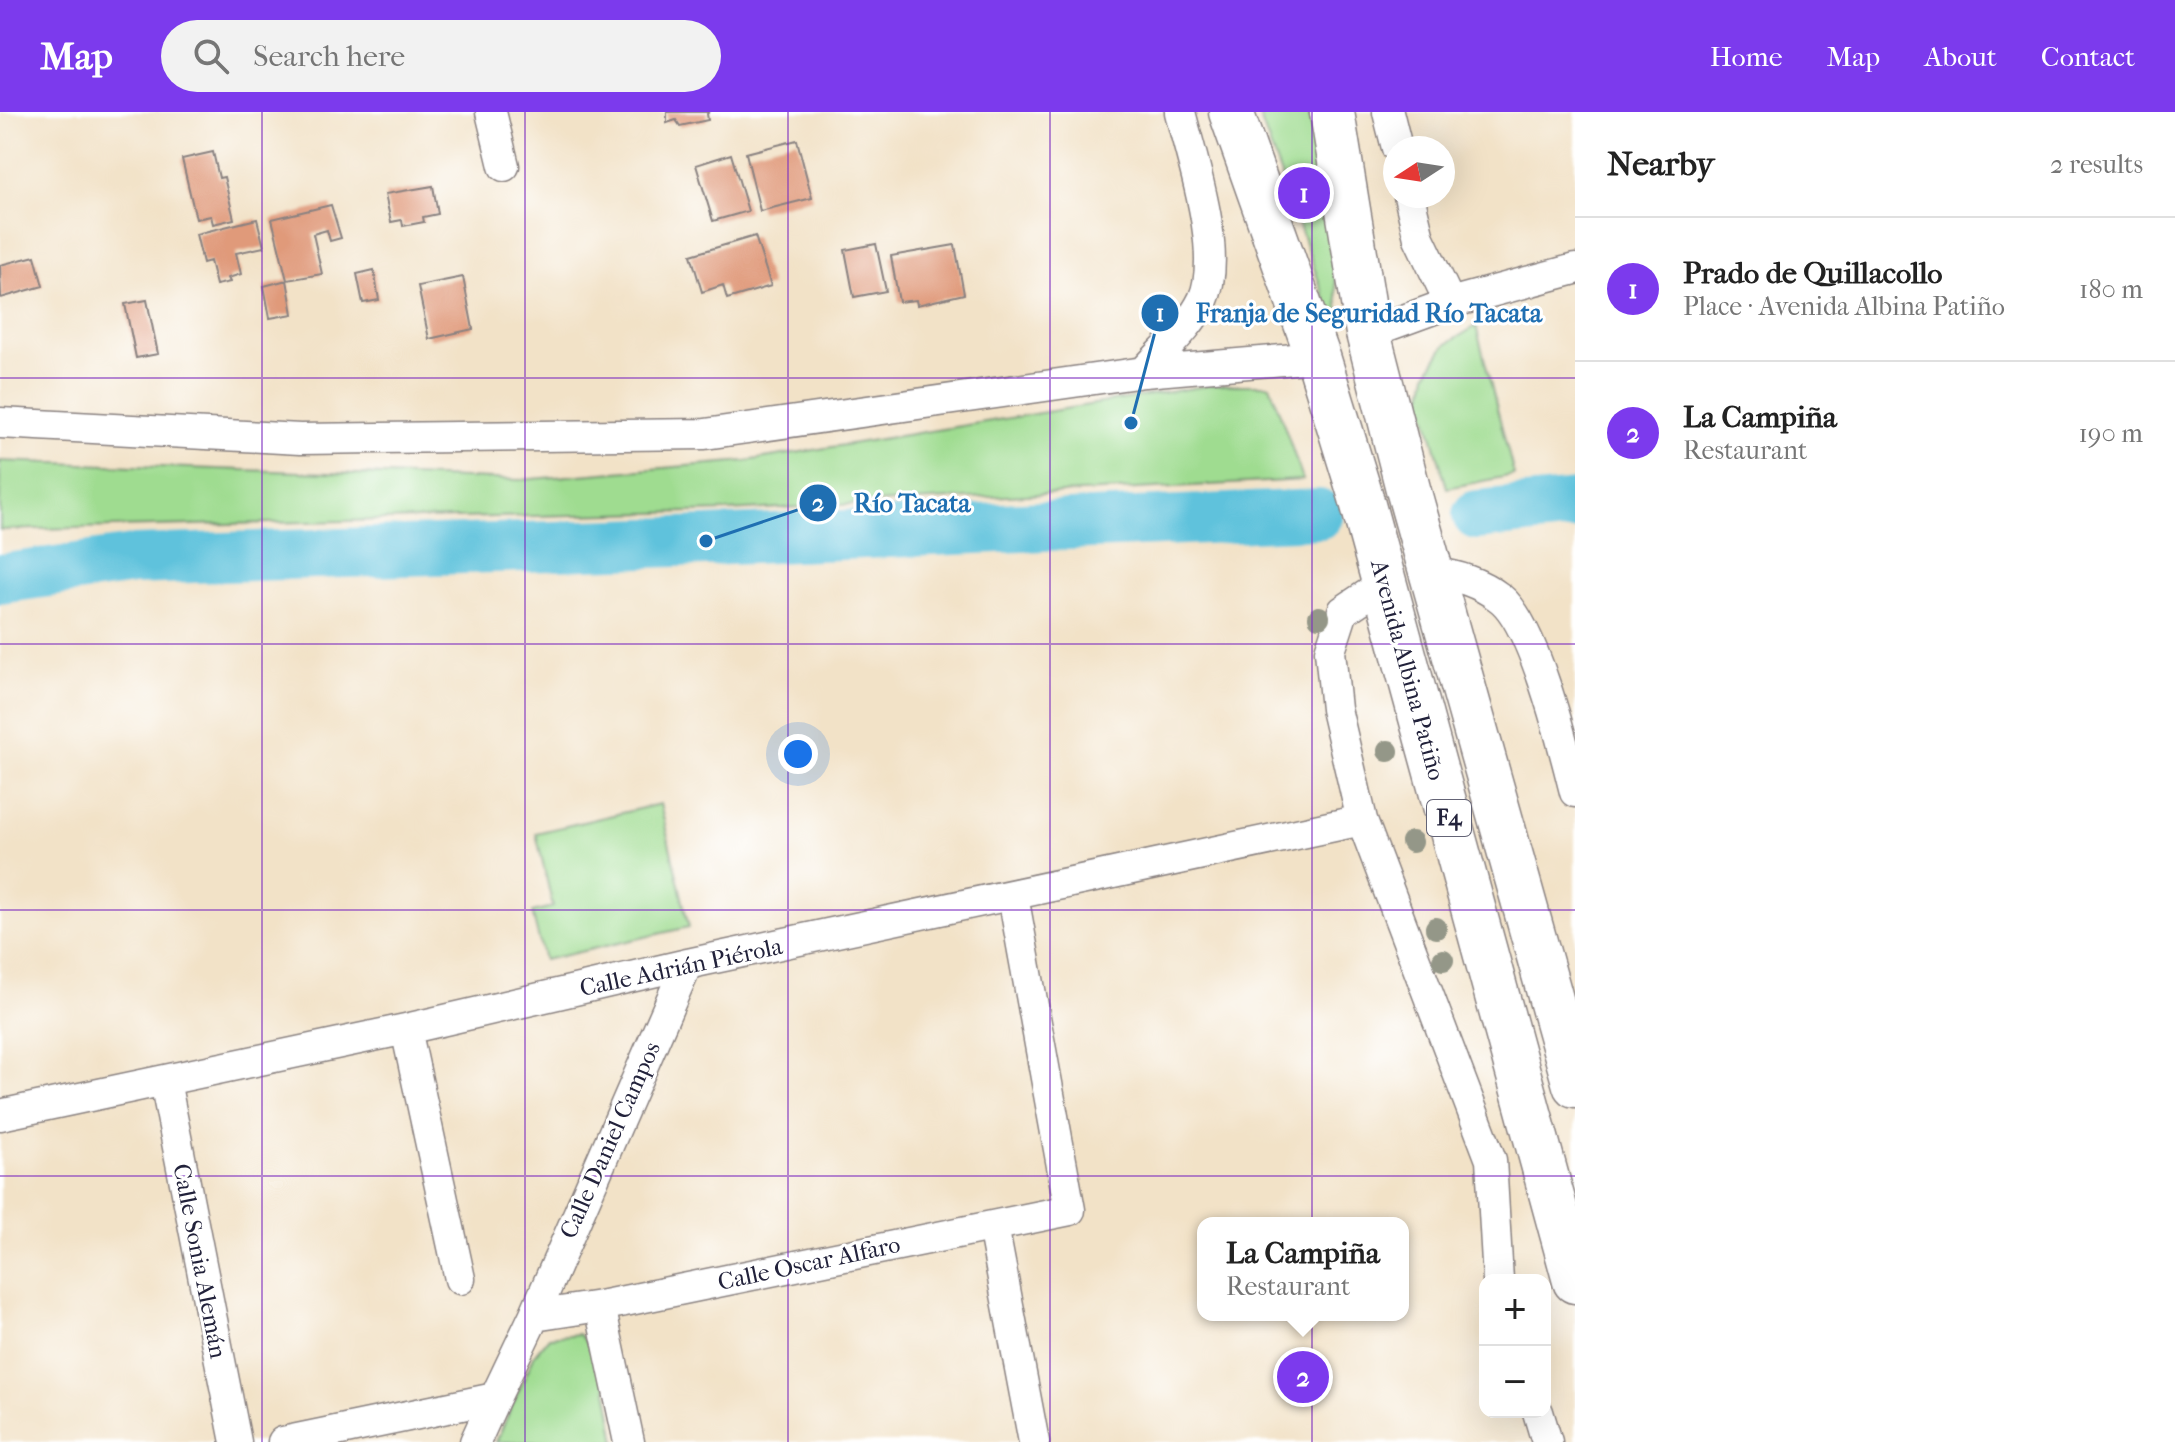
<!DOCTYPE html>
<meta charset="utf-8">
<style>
body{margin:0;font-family:"IM FELL French Canon",serif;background:#f2f2f2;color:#222}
.controls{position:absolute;right:24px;bottom:24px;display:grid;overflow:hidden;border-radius:16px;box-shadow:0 8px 32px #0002}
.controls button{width:72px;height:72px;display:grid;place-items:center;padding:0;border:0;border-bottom:2px solid #e0e0e0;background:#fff;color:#222;font:40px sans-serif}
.compass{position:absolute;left:1383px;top:24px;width:72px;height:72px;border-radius:50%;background:#fff;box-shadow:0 8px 32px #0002;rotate:258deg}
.you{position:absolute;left:798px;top:642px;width:28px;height:28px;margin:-20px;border:6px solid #fff;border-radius:50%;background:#1a73e8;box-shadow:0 0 0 12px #1a73e833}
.badge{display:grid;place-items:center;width:52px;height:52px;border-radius:50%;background:#7c3aed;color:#fff;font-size:26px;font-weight:700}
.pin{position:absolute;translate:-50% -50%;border:4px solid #fff;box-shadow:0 2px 8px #0006}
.popup{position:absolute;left:1197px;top:1105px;width:212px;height:104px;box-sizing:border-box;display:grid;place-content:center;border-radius:16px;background:#fff;filter:drop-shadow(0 2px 6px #0005);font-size:26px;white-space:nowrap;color:#767676}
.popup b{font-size:30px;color:#222}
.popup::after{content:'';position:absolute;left:50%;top:100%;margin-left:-16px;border:16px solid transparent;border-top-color:#fff}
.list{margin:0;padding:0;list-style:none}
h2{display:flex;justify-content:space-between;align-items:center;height:104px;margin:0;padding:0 32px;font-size:34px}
h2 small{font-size:26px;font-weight:400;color:#767676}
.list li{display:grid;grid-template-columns:52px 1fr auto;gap:24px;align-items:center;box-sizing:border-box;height:144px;padding:0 32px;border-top:2px solid #e0e0e0}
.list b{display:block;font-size:30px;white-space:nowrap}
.list p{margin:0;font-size:26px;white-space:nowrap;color:#767676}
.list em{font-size:26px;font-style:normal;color:#767676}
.icon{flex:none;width:44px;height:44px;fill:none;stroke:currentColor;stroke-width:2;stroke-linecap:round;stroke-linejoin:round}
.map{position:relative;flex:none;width:1575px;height:1330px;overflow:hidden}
header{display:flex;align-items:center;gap:48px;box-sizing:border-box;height:112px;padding:0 40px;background:#7c3aed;color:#fff}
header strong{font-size:38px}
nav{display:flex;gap:44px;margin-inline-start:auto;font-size:28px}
.search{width:560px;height:72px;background:#f2f2f2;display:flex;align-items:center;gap:20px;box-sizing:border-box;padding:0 28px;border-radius:44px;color:#767676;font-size:30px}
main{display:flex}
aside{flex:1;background:#fff}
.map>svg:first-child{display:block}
.green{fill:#9fdc90;stroke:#607f66;stroke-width:2}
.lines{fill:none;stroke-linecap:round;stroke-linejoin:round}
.river{stroke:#5ec2dc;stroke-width:50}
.building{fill:#e09a7a}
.street-casing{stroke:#8a8281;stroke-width:33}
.highway-casing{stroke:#8a8281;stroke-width:47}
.street{stroke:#fff;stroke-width:30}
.highway{stroke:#fff;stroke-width:44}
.tree{fill:#949788}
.grid{fill:none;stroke:#7b2cbf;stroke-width:2;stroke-opacity:0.55}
.labels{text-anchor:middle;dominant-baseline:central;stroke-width:6;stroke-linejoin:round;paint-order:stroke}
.shield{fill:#fff;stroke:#646476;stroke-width:2}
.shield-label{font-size:22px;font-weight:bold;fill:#22223b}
.street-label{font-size:24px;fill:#22223b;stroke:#fff}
.leader{fill:none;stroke:#1f6fb2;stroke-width:3}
.callout-dot{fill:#1f6fb2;stroke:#fff;stroke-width:3}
.mark-label{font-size:24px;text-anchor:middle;font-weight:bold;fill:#fff}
.callout-label{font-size:26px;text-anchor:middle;font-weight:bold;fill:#1f6fb2;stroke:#fff;stroke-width:6;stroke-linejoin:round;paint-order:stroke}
</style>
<header>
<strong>Map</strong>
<div class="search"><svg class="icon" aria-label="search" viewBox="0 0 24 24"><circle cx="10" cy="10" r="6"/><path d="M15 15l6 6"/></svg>Search here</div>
<nav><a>Home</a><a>Map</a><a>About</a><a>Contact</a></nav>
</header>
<main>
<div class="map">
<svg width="1575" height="1330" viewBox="0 0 1575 1330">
<rect width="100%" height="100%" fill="#fff"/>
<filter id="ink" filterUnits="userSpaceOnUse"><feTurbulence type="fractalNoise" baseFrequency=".0125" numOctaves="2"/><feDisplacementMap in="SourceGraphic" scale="16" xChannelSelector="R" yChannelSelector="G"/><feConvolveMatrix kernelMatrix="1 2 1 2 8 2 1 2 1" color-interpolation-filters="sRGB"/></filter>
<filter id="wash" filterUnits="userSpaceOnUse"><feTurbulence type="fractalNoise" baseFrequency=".006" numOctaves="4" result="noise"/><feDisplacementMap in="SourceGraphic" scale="32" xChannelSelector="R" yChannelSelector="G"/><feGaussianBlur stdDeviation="1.8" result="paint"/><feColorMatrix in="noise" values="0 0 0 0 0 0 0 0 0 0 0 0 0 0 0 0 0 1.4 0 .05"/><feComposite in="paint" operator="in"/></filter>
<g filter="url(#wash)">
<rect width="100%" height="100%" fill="#f2e2c7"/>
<!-- green -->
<path class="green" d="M1258,0H1309L1331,131L1343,236Z
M1476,214L1514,363L1447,376L1422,288L1427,262L1445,233Z
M1211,273H1270L1303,368L727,399L0,418V349L520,368L746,349Z
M660,692L689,815L544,848L532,800L553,795L536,721Z
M579,1222C608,1249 609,1293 616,1330H496L535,1242L549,1225Z"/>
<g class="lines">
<!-- river -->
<path class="river" d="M1477,403L1575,393
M0,467L133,448L706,429L1319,402"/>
</g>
<g id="blocks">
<!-- building -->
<path class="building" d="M667,0H709L707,2L708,8L680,14L676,8L667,11Z
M797,28L812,86L760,99L746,41Z
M213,40L219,66L224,65L234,107L213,112L211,104L196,107L182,47Z
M731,42L748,99L713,109L696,53Z
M433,74L438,102L423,105L424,110L403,114L402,108L391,110L385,82Z
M331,93L341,126L330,129L327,118L313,122L322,162L287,168L293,202L270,206L264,174L287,168L272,107Z
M257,107L264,135L236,141L241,162L228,166L230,170L216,173L210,149L203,151L196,122Z
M755,124L771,174L727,187L723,173L702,180L691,143Z
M876,132L886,179L854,185L845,138Z
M955,133L964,182L917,193L916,188L899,190L891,144Z
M35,144L43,174L1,186L0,153Z
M374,158L379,188L363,191L357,162Z
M463,165L473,217L429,227L418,174Z
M147,188L158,242L136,246L125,192Z"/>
</g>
</g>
<g filter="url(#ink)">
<use href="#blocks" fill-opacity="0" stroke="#8a8281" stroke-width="2"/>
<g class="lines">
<defs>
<path id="street" d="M491,0L504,54
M1388,0L1397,36
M1409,84L1419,126L1450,191
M1368,221L1450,191L1575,157
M1144,260C1163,238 1190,215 1203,188C1224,142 1192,48 1180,0
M0,311L300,327L705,322L1144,260L1318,245
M1432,460C1458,464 1479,470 1500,486C1534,512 1564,636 1575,680
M1385,471L1343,499L1330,539L1336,597L1362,708L1491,1048L1498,1168
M406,917L460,1167
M165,969L236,1330
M0,1003L406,917L687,852L1362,708
M993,1114L1034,1330
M600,1194L629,1330
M534,1204L687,852
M1538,1300L1547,1330
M283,1330L495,1286L534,1204L600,1194L1070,1098L1013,784
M475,1330L495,1286"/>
<path id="highway" d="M1231,0L1318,245L1360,382L1575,1169
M1332,0L1368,221L1408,377L1575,973"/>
</defs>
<!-- street casing -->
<use href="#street" class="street-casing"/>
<!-- highway casing -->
<use href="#highway" class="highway-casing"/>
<!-- street -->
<use href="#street" class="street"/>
<!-- highway -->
<use href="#highway" class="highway"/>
</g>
<!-- trees -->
<g class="tree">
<circle cx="1319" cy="505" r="11"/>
<circle cx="1388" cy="639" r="11"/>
<circle cx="1412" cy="730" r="11"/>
<circle cx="1436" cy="816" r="11"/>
<circle cx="1443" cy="848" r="11"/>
</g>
</g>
<!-- grid -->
<path class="grid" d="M262,0V1330M525,0V1330M788,0V1330M1050,0V1330M1312,0V1330M0,266H1575M0,532H1575M0,798H1575M0,1064H1575"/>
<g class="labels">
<!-- shield labels -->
<rect class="shield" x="1427" y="688" width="44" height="36" rx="6"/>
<g class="shield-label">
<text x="1449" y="706">F4</text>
</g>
<!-- street labels -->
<g class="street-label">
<text transform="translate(1408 558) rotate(75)">Avenida Albina Patiño</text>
<text transform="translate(681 855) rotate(-12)">Calle Adrián Piérola</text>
<text transform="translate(610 1028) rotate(-66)">Calle Daniel Campos</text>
<text transform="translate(200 1149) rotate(79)">Calle Sonia Alemán</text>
<text transform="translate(809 1151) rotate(-12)">Calle Oscar Alfaro</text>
</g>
</g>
<!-- callouts -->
<path class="leader" d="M1131 311L1160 201M706 429L818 391"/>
<g class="callout-dot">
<circle cx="1131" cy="311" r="8"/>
<circle cx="706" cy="429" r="8"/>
<circle cx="1160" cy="201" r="20"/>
<circle cx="818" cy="391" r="20"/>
</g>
<g class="mark-label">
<text x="1160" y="209">1</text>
<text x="818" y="399">2</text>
</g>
<g class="callout-label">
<text x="1369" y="210">Franja de Seguridad Río Tacata</text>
<text x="912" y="400">Río Tacata</text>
</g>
</svg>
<div class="controls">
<button>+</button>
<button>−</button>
</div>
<svg class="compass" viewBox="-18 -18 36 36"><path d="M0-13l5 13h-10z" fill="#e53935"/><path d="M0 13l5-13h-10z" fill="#767676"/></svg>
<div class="you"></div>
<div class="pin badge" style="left:1304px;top:81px">1</div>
<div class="pin badge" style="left:1303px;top:1265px">2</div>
<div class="popup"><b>La Campiña</b>Restaurant</div>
</div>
<aside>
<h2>Nearby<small>2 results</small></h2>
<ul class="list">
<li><span class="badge">1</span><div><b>Prado de Quillacollo</b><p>Place · Avenida Albina Patiño</p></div><em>180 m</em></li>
<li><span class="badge">2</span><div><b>La Campiña</b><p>Restaurant</p></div><em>190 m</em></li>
</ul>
</aside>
</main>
